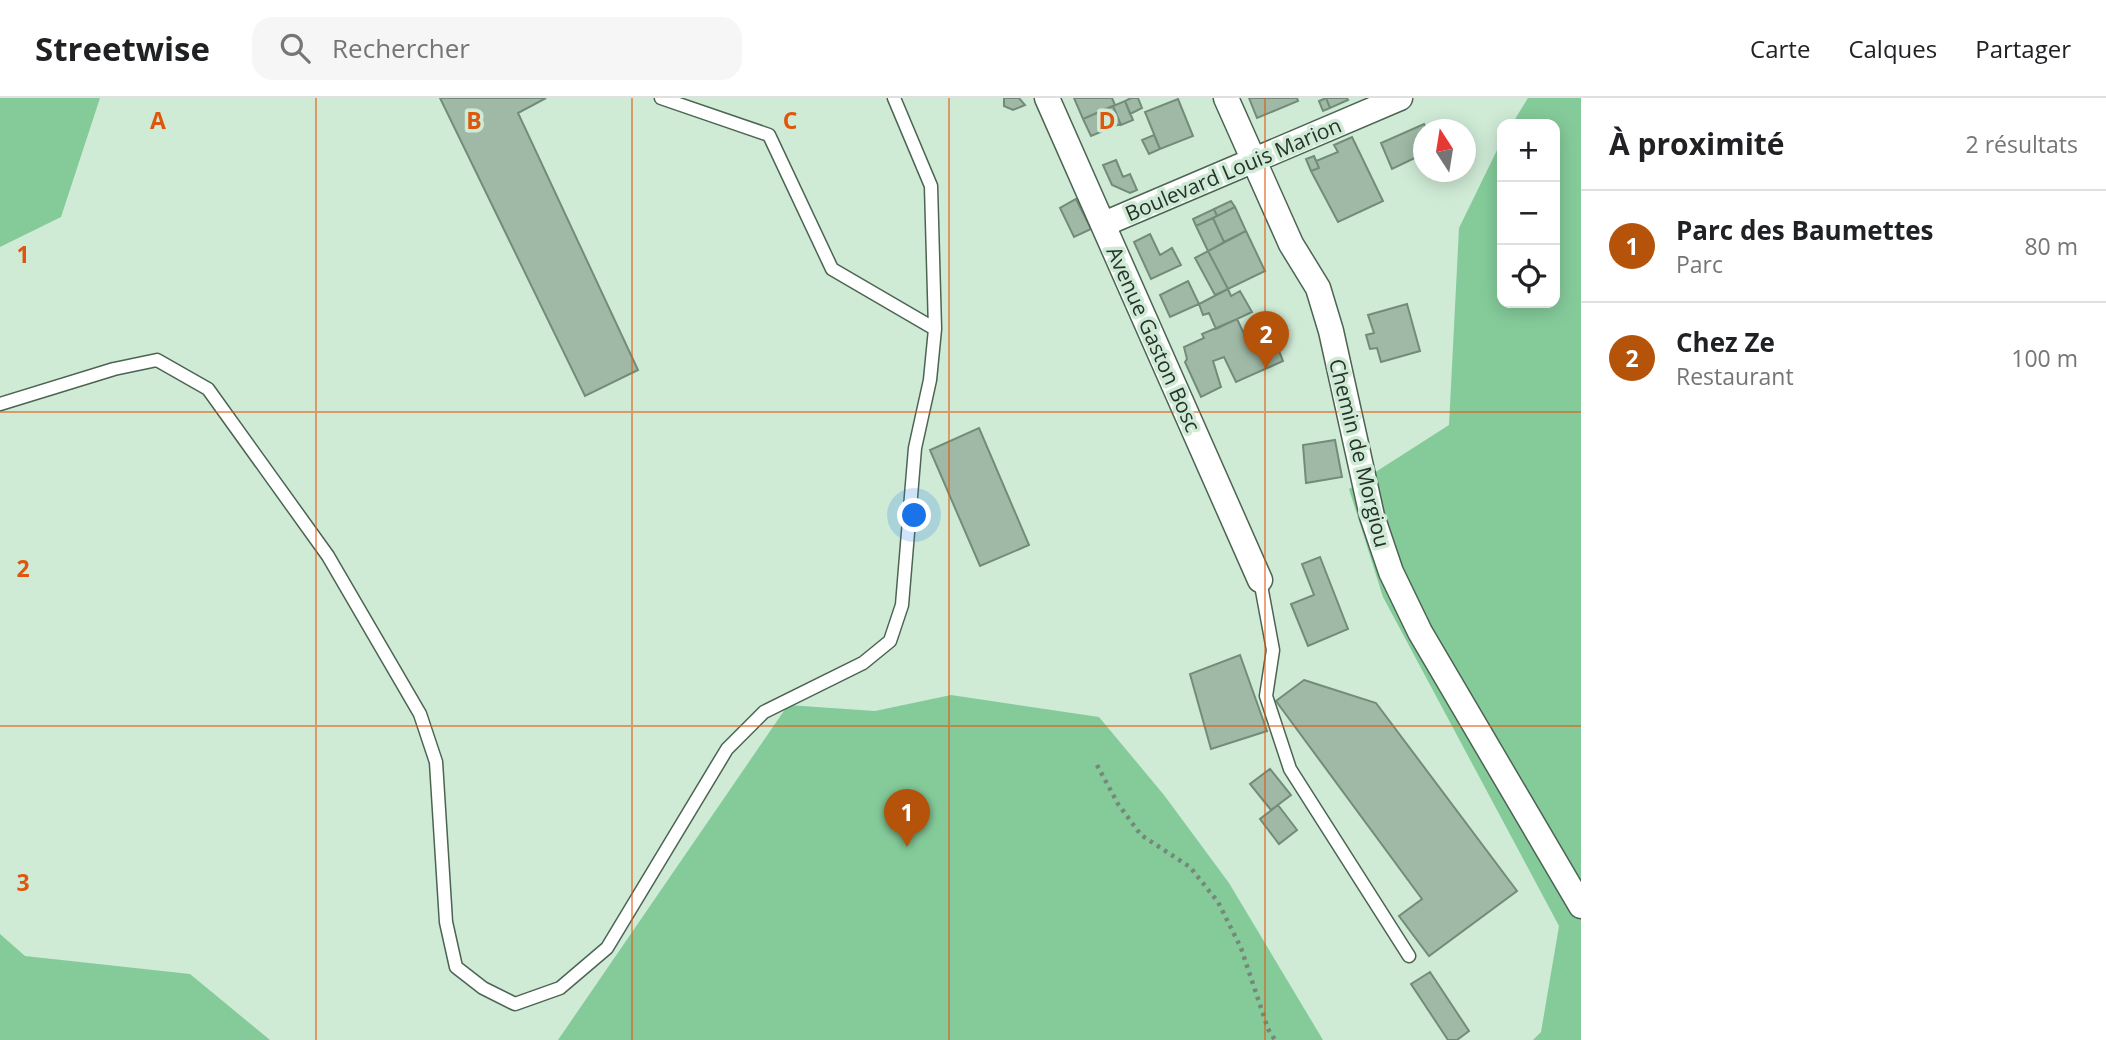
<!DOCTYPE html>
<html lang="fr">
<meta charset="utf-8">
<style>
body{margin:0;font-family:"Open Sans",sans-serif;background:#f6f6f6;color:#202124}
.controls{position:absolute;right:21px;top:21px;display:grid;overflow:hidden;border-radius:14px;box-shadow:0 4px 18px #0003}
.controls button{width:63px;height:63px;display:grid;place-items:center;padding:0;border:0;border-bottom:2px solid #e0e0e0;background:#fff;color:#202124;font:35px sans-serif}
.compass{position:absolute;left:1413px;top:21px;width:63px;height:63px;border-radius:50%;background:#fff;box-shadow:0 4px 18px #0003;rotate:348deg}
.you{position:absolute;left:915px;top:418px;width:24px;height:24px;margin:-18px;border:5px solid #fff;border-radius:50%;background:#1a73e8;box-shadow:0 0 0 10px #1a73e833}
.badge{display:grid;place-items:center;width:46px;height:46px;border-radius:50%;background:#b45309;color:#fff;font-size:23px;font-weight:700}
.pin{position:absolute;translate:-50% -58px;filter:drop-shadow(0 2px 4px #0008)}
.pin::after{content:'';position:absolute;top:37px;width:24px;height:21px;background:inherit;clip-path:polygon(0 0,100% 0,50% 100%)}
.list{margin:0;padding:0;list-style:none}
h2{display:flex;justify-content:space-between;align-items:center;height:91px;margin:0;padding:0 28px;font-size:30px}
h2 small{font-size:23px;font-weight:400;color:#757577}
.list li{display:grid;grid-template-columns:46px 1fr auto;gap:21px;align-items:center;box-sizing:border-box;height:112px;padding:0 28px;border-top:2px solid #e0e0e0}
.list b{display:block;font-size:26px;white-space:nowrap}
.list p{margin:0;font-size:23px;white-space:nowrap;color:#757577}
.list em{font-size:23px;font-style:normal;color:#757577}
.icon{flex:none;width:38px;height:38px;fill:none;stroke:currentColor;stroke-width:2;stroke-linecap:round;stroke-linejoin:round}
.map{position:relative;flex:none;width:1581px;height:942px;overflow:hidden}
header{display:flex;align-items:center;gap:42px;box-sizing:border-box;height:98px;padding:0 35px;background:#fff;border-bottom:2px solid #e0e0e0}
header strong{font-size:33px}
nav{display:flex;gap:38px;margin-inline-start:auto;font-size:24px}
.search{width:490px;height:63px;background:#f6f6f6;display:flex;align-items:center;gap:18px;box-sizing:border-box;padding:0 24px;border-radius:21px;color:#757577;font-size:26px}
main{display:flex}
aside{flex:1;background:#fff}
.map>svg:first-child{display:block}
.green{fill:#85cb9a}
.building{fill:#9fb9a6;stroke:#728c79;stroke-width:2}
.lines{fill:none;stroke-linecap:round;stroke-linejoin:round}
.lane-casing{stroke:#4c6452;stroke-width:15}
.street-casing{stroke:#4c6452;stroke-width:27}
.path{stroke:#75887a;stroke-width:4.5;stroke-dasharray:3.5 5;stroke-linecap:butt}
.lane{stroke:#fff;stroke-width:12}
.street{stroke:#fff;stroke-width:24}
.grid{fill:none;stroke:#de570e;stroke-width:2;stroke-opacity:0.55}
.labels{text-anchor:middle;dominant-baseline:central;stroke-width:7;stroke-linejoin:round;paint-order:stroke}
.street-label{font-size:21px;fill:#27322a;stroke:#cfebd6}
.grid-label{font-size:23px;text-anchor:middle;font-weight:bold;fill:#de570e;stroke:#cfebd6;stroke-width:7;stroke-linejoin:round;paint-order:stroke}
</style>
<header>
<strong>Streetwise</strong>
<div class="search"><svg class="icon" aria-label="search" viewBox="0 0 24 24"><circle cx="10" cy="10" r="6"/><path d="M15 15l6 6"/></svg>Rechercher</div>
<nav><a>Carte</a><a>Calques</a><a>Partager</a></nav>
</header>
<main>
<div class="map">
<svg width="1581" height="942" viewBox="0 0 1581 942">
<rect width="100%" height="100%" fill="#cfebd6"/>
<!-- green -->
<path class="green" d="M0,0H100L61,119L0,149Z
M1528,0H1581V942H1533L1541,934L1559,828L1383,499L1349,391L1449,327L1459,130L1502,42V205H1555V26H1512Z
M951,597L1099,619L1164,697L1229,785L1323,942H558L788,607L875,613Z
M0,836L25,858L190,876L270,942H0Z"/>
<!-- building -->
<path class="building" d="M440,0H546L518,15L638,272L585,298Z
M1004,0H1019L1025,7L1013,12L1004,8Z
M1074,0H1112L1115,7L1083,21Z
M1131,0H1138L1142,10L1130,16L1125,3Z
M1249,0H1297L1298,3L1257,20Z
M1326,0H1347L1348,2L1330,10Z
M1326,0L1330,10L1323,13L1319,3Z
M1178,1L1193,38L1160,51L1145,14Z
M1125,3L1133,22L1121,27L1113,8Z
M1113,8L1120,26L1091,38L1083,21Z
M1424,26L1427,32H1423V56L1392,71L1381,45Z
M1154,37L1160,51L1149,56L1142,42Z
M1352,39L1383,103L1338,124L1311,73L1319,70L1316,63L1338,54L1334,47Z
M1314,58L1319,70L1311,73L1306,61Z
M1116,62L1123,79L1130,76L1137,92L1130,95L1112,87L1103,67Z
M1076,101L1091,131L1074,139L1060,110Z
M1231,103L1235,109L1217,118L1214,111Z
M1235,109L1246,133L1224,144L1213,120Z
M1214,111L1217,118L1196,128L1193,121Z
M1213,120L1224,144L1208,153L1196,128Z
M1246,133L1265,173L1228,191L1208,153Z
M1150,136L1160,157L1172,150L1181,167L1151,181L1134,144Z
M1208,153L1228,191L1215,197L1195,160Z
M1188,183L1199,206L1170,219L1160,197Z
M1228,191L1231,198L1240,193L1252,214L1216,231L1209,215L1203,217L1199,206Z
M1407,206L1420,253L1381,264L1377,250L1370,251L1366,237L1374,235L1368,217Z
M1237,221L1245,238L1269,228L1283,263L1236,284L1224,259L1213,263L1221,289L1201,299L1185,264L1187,261L1184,249L1204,240L1202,236Z
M979,330L1029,447L980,468L930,352Z
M1335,342L1342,379L1306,385L1303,347Z
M1320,459L1348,531L1308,548L1291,506L1314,497L1302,466Z
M1240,557L1267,633L1211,651L1190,576Z
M1304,582L1376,605L1517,793L1429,858L1399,818L1422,801L1276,603Z
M1270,671L1291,697L1271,712L1250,686Z
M1278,707L1297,732L1279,746L1260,721Z
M1430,874L1469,933L1457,942H1448L1411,886Z"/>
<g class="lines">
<defs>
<path id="lane" d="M661,0L769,37L832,171L935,231
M0,306L114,271L157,262L208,291L328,458L420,616L436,664L446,824L456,869L483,890L515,906L560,890L607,850L727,651L764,614L863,565L890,543L902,507L915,350L930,282L935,231L931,88L894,0
M1260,482L1273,552L1266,598L1290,671L1409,858"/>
<path id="street" d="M1047,0L1260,482
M1226,0L1291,146L1318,190L1331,233L1372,418L1391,474L1420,534L1581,808
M1104,126L1400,0"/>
</defs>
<!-- lane casing -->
<use href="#lane" class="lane-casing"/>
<!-- street casing -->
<use href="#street" class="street-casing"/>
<!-- path -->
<path class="path" d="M1097,667L1118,706L1141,737L1190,769L1218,804L1241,850L1268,931L1275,942"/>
<!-- lane -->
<use href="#lane" class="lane"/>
<!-- street -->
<use href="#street" class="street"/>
</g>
<!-- grid -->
<path class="grid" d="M316,0V942M632,0V942M949,0V942M1265,0V942M0,314H1581M0,628H1581"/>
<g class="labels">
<!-- street labels -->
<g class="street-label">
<text transform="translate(1233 71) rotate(-23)">Boulevard Louis Marion</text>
<text transform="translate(1154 241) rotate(66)">Avenue Gaston Bosc</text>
<text transform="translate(1360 355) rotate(76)">Chemin de Morgiou</text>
</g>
</g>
<g class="grid-label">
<text x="158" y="31">A</text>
<text x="474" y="31">B</text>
<text x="790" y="31">C</text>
<text x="1107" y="31">D</text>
<text x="23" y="165">1</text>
<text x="23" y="479">2</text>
<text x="23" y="793">3</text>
</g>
</svg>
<div class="controls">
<button>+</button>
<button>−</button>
<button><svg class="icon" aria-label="locate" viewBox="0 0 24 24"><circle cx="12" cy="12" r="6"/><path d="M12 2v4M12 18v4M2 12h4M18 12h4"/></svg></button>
</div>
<svg class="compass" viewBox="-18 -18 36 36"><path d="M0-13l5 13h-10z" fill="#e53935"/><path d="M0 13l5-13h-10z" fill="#757577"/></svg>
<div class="you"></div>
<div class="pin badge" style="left:907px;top:749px">1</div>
<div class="pin badge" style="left:1266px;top:271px">2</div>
</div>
<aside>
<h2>À proximité<small>2 résultats</small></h2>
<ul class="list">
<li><span class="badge">1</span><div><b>Parc des Baumettes</b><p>Parc</p></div><em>80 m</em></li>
<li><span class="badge">2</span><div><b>Chez Ze</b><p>Restaurant</p></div><em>100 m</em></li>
</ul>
</aside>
</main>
